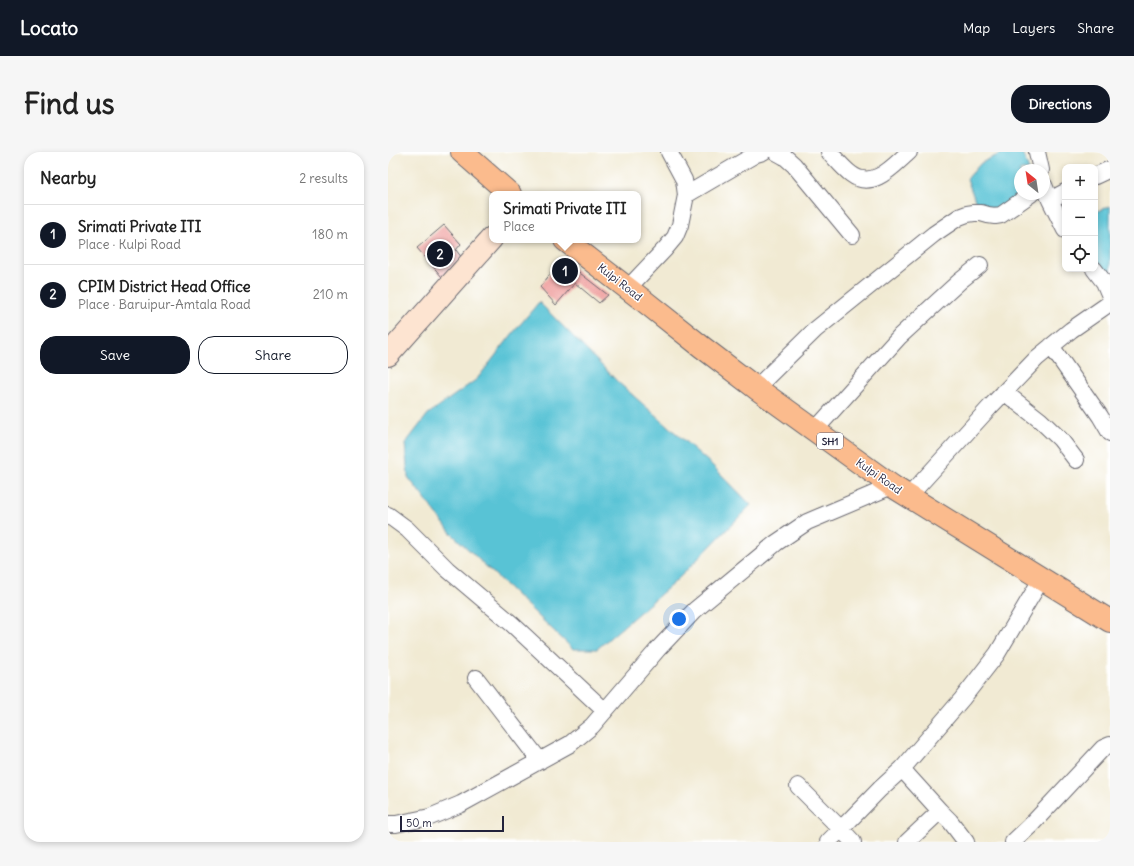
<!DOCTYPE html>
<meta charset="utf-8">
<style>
body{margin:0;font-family:Delius,sans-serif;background:#f6f6f6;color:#222}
.controls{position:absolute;right:12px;top:12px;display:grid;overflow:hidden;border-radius:8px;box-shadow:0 2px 6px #0003}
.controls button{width:36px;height:36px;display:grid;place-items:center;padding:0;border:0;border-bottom:1px solid #e0e0e0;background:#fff;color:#222;font:20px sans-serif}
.compass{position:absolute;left:626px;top:12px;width:36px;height:36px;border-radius:50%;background:#fff;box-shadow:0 2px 6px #0003;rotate:330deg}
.scale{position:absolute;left:12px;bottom:10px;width:104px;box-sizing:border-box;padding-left:4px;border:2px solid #22223b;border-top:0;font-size:11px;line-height:14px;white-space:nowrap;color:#22223b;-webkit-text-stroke:3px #fff;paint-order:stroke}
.you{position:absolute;left:291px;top:467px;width:14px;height:14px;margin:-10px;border:3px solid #fff;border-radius:50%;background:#1a73e8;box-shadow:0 0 0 6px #1a73e833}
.badge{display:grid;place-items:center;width:26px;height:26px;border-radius:50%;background:#111827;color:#fff;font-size:13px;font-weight:700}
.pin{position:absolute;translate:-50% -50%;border:2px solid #fff;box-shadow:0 1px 4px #0006}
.popup{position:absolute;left:101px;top:39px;width:152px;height:52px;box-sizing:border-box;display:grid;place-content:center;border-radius:8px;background:#fff;filter:drop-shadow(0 1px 3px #0005);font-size:13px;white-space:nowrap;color:#767676}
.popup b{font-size:15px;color:#222}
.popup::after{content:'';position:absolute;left:50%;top:100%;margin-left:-8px;border:8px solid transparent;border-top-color:#fff}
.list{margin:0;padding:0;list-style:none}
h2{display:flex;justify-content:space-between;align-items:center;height:52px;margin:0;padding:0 16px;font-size:17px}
h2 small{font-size:13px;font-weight:400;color:#767676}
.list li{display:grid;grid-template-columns:26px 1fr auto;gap:12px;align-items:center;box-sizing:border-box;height:60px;padding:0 16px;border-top:1px solid #e0e0e0}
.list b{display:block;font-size:15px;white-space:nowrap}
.list p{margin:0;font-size:13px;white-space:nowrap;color:#767676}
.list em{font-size:13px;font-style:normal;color:#767676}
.actions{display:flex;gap:8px;padding:12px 16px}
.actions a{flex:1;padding:9px 0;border:1px solid #111827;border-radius:16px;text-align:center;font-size:14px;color:#111827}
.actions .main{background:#111827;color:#fff}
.icon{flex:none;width:22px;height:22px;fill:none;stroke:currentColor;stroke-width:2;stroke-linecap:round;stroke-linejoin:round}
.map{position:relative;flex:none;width:722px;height:690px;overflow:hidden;border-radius:16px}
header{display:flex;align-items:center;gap:24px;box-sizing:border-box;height:56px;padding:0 20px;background:#111827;color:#fff}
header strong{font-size:19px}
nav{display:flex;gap:22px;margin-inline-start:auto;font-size:14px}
.intro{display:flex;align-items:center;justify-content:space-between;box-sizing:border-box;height:96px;padding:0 24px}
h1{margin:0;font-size:28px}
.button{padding:10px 18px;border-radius:16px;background:#111827;color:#fff;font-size:14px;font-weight:700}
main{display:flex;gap:24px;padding:0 24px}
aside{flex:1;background:#fff;border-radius:16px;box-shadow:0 2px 6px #0003}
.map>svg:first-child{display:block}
.water{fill:#59c3d5;stroke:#3e7288}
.building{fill:#f1a9a8}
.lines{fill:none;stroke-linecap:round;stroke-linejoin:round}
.minor-casing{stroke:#6a6870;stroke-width:18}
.secondary-casing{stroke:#6a6870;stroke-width:24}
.primary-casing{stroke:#6a6870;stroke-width:24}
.minor{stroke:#fff;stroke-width:16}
.secondary{stroke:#fde4d1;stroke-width:22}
.primary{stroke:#fbbb8d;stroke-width:22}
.labels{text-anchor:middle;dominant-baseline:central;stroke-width:3;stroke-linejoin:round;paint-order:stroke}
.shield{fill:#fff;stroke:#646476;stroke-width:1}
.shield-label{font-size:10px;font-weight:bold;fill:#22223b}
.street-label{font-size:11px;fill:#22223b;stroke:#fff}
</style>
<header>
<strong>Locato</strong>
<nav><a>Map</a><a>Layers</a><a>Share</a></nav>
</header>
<div class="intro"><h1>Find us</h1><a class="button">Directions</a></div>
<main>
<aside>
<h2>Nearby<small>2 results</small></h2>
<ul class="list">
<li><span class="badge">1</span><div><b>Srimati Private ITI</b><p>Place · Kulpi Road</p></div><em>180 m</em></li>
<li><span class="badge">2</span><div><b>CPIM District Head Office</b><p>Place · Baruipur-Amtala Road</p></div><em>210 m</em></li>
</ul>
<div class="actions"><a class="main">Save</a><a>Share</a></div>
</aside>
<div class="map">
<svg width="722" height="690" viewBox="0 0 722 690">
<rect width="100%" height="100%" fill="#fff"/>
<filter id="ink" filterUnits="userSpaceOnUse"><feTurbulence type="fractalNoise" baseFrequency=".025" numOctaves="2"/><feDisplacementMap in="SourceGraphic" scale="8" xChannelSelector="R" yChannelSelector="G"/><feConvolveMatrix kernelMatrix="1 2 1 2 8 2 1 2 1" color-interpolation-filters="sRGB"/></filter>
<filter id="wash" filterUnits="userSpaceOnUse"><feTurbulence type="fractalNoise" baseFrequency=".012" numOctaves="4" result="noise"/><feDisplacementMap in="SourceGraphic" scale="16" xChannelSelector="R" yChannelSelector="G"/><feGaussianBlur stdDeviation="0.9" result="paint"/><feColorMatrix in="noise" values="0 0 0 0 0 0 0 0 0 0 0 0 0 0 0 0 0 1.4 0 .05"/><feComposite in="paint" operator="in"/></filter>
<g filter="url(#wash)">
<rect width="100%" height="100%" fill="#f1ead3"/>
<!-- water -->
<path class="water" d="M616,0H634L641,18H632V42H641L600,61L588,51L579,27L593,11Z
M722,54V129L707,105V60Z
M151,150L231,231L324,313L363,353L288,429L209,497H185L63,381L20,325L17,292L40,262L89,227L125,181Z"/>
<g id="blocks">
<!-- building -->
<path class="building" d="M56,73L73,92L68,98L74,106L54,125L29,96Z
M174,107L220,143L211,151L187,131L168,153L152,135Z"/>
</g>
</g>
<g filter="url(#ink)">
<use href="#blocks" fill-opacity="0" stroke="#6a6870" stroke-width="1"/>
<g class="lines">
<defs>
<path id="minor" d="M388,0L397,5L406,13L464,83
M441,0C448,7 455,16 463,22C485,39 506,13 521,0
M649,0L653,18
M707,24L722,17
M656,33L662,48L677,78
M298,43L368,2L375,0
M662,48L677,40
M706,117L716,130L722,144
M240,136L277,97L287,85L292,73L298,43L296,28L281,0
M663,194L712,264L722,281
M368,236L427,178L546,82L571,65L579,62L586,61H593L600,63L607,64L613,63L643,42
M616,240L652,268L672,287L688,308
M427,278L512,184L572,129L592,113
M521,344L602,255L649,206L683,178L722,151
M0,363L19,377L59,417L124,472L217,559
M88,526L152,609
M514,617L552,659
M410,634L453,677L440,690
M0,672H8L42,665L73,652L182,592L204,574L270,497L307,458L388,391L419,370L504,334
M465,690L453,677L492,637L514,617L574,547L609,502L654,426
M519,690L552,659L562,669L578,690
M625,690L642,674L715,596L722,593"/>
<path id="secondary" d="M0,203L104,86"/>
<path id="primary" d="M74,0L122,42
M177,88L256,149L314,195L368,236L504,334L722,469"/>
</defs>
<!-- minor casing -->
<use href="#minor" class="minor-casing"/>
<!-- secondary casing -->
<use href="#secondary" class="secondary-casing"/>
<!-- primary casing -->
<use href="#primary" class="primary-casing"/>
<!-- minor -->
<use href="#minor" class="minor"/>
<!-- secondary -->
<use href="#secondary" class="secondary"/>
<!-- primary -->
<use href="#primary" class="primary"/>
</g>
</g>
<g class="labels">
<!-- shield labels -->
<rect class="shield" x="429" y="281" width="26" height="16" rx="3"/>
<g class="shield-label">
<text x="442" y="289">SH1</text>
</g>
<!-- street labels -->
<g class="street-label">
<text transform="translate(232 130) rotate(38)">Kulpi Road</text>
<text transform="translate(491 324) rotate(35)">Kulpi Road</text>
</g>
</g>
</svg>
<div class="controls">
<button>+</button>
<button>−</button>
<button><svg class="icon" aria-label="locate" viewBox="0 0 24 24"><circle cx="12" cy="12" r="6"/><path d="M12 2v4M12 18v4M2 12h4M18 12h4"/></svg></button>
</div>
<svg class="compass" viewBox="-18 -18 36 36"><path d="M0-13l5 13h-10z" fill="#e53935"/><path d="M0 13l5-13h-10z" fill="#767676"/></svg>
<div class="scale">50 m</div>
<div class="you"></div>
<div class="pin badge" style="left:177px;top:119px">1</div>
<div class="popup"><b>Srimati Private ITI</b>Place</div>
<div class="pin badge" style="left:52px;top:102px">2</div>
</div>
</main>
